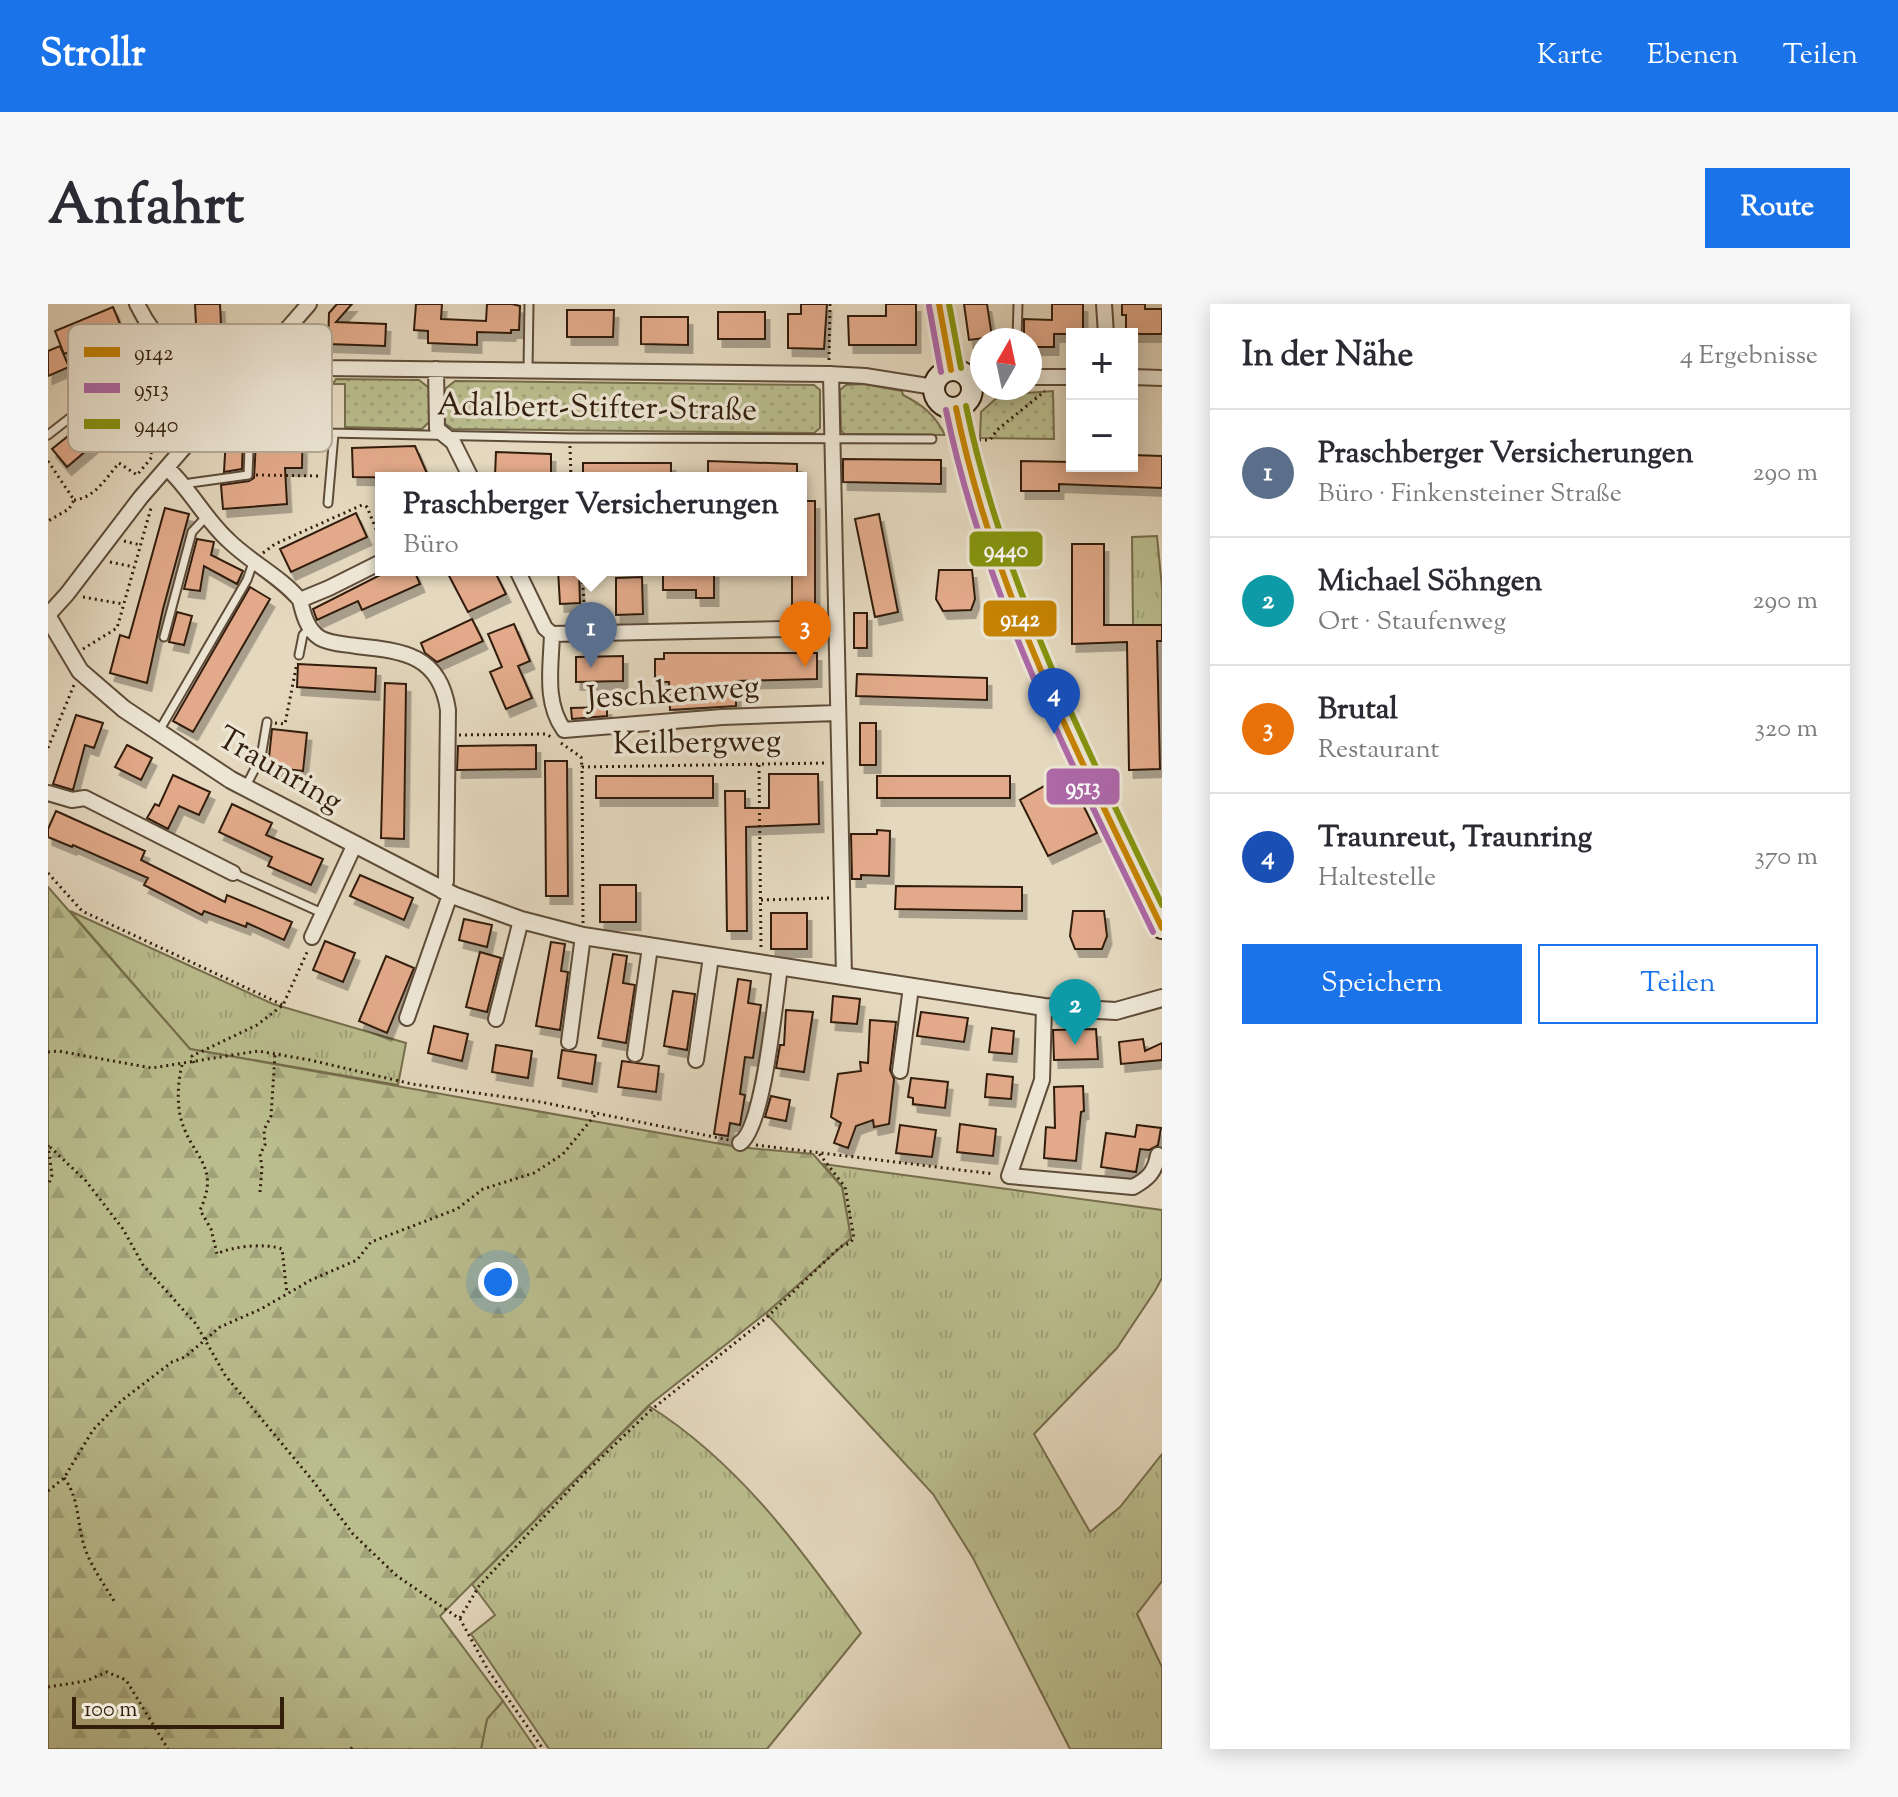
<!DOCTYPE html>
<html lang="de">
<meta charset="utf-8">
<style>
body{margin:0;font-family:"Sorts Mill Goudy",serif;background:#f7f7f7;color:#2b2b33}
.controls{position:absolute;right:24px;top:24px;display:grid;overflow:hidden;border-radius:0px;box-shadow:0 4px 20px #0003}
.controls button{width:72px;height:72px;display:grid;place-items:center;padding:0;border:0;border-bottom:2px solid #e1e1e2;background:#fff;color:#2b2b33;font:40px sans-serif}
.compass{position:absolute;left:922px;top:24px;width:72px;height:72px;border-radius:50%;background:#fff;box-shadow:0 4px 20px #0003;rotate:9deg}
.scale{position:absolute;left:24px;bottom:20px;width:212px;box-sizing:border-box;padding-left:8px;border:4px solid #321e0b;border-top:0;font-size:22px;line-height:28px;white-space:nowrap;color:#321e0b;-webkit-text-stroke:6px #ede6d5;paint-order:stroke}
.you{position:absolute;left:450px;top:978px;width:28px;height:28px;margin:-20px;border:6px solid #fff;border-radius:50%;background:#1a73e8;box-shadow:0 0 0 12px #1a73e833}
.badge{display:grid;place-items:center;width:52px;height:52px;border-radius:50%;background:#1a73e8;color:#fff;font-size:26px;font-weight:700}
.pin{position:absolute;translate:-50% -66px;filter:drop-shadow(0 2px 4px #0008)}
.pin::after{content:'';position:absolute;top:42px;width:28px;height:24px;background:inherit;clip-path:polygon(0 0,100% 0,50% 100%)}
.popup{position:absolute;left:327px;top:168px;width:432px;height:104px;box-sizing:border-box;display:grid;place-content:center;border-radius:0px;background:#fff;filter:drop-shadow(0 2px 6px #0005);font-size:26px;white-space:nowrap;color:#7c7c81}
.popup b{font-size:30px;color:#2b2b33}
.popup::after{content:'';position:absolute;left:50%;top:100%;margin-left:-16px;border:16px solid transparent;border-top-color:#fff}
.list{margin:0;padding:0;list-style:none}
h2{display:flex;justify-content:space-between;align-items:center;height:104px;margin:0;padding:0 32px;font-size:34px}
h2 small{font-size:26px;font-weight:400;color:#7c7c81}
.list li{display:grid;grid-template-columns:52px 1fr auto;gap:24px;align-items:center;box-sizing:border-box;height:128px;padding:0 32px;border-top:2px solid #e1e1e2}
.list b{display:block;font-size:30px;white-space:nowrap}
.list p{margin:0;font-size:26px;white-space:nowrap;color:#7c7c81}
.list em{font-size:26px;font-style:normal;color:#7c7c81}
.actions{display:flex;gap:16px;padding:24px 32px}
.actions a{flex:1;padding:18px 0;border:2px solid #1a73e8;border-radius:0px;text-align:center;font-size:28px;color:#1a73e8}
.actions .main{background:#1a73e8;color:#fff}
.map{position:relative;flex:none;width:1114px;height:1445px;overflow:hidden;border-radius:0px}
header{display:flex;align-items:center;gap:48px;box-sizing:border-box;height:112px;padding:0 40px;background:#1a73e8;color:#fff}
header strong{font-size:38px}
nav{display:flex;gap:44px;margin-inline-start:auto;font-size:28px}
.intro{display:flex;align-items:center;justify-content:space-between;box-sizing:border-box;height:192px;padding:0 48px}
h1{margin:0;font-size:56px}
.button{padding:20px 36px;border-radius:0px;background:#1a73e8;color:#fff;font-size:28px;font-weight:700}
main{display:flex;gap:48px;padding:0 48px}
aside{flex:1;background:#fff;border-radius:0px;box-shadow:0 4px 20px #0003}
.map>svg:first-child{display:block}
.grass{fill:url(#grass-tufts);stroke:#766e4c;stroke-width:2}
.forest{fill:url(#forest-firs);stroke:#766e4c;stroke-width:2}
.garden{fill:url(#garden-dots);stroke:#766e4c;stroke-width:2}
.building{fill:#e2aa8a;stroke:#321e0b;stroke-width:2;filter:url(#shadow)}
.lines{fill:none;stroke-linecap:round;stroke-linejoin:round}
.service-casing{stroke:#5e4c38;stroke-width:11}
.minor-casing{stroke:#5e4c38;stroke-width:18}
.tertiary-casing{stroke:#5e4c38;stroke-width:20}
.secondary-casing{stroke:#321e0b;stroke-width:24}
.path{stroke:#321e0b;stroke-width:3;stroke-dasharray:2 4;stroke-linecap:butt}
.service{stroke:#ede6d5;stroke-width:7}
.minor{stroke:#ede6d5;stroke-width:14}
.tertiary{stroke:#ede6d5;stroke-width:16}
.secondary{stroke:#ede6d5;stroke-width:20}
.bus-1-casing{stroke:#ede6d5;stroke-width:12}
.bus-2-casing{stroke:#ede6d5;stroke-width:12}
.bus-3-casing{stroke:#ede6d5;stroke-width:12}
.bus-1{stroke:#c68403;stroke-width:6}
.bus-2{stroke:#ad69a8;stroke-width:6}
.bus-3{stroke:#86950f;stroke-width:6}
.labels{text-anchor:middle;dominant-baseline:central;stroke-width:7;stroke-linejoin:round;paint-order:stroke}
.street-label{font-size:32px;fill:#321e0b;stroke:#ede6d5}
.key{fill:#ede6d5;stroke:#b5aa98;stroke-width:2}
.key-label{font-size:22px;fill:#321e0b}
.line-badge{stroke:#ede6d5;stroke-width:3}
.badge-label{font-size:22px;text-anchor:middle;font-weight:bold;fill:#fff}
</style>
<header>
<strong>Strollr</strong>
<nav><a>Karte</a><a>Ebenen</a><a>Teilen</a></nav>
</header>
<div class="intro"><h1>Anfahrt</h1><a class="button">Route</a></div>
<main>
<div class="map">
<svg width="1114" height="1445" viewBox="0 0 1114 1445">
<defs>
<pattern id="grass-tufts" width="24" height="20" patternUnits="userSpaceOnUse" patternTransform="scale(2)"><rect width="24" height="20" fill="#babd8e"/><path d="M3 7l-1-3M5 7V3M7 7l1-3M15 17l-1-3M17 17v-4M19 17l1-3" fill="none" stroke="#a0a279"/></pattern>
<pattern id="forest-firs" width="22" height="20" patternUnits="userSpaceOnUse" patternTransform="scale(2)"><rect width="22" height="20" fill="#babd8e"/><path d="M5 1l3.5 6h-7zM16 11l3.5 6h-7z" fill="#a0a279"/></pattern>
<pattern id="garden-dots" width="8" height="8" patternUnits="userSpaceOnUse" patternTransform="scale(2)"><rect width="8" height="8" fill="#babd8e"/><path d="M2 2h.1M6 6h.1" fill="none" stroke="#a0a279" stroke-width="1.8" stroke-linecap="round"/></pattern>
<filter id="shadow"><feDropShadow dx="4.5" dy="8" stdDeviation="0" flood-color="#0004"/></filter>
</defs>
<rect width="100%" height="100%" fill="#e4d8be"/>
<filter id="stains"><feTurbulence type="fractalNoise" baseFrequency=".0025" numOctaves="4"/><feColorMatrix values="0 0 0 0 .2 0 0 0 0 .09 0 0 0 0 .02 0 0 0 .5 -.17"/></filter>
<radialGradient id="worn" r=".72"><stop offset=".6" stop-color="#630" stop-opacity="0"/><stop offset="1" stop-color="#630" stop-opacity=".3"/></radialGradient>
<!-- grass -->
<path class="grass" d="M1109,232L1114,284V321H1085L1084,233Z
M22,607L225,700L358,739L350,781L142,745Z
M775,860L1114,906V974L1107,987L1069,1044L986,1130L1042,1228L1072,1203L1114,1150V1277L1089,1310L1114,1363V1445H1022L925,1254L885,1190L718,1009L803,934L794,883Z
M601,1102C690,1158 753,1244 813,1329L719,1445H501L423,1330L447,1311L424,1280Z
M455,1397L488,1445H433L439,1415Z"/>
<!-- forest -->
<path class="forest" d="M0,583L142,745L690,843L765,850L794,883L803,934L718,1009L600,1102L392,1312L455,1397L439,1415L433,1445H0Z"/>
<!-- garden -->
<path class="garden" d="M288,75L371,76L381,84V118L374,125L297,123V80H285Z
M407,77L766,81L772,86V124L766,129L405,125L396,119L397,85Z
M816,80L854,87L855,91C875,101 887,111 897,131L796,130L793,126L792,86L798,81Z
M1005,87L1006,135L932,134L933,108L952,91Z"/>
<!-- building -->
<path class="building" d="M147,0H172L174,40L149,41Z
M289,0H304L288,18L338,20L337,42L280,40L281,9Z
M368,0H394L393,15L438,17L439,0H464L472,2L471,26H463V29L429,28V41L380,39V27L366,26Z
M753,0H779L776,45L740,44V10H753Z
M838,0H868V41H801L800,12H838Z
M916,0H939L944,33L921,36Z
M1004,0H1035V30H1006V43H982V36H976V15L1004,16Z
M1074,0H1097V5H1114V30H1078V11H1074Z
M65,3L79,37L82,34L96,53L85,60L65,31L16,50L7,27Z
M519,6H566L565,33H519Z
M670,8H717V35H670Z
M593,13H640V41L593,40Z
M12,42L21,63L0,72V47Z
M96,64L112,84L19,163L4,145L51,107L48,103Z
M229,101L255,102L254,164H237L239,200L175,205L173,181L201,177L206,174L209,118L228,119Z
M178,133L195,134L194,165L176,168Z
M367,142L381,174L305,173L304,144Z
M448,148L503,150V173L447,172Z
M1084,151L1114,152V184L1011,180V187H973V157L1024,158V162H1084Z
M795,155L893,156V180L795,178Z
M660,157L749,160V174H660Z
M535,159H623V174H535Z
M753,197H767V309H744V266H753Z
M117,204L141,210L115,305L99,379L62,369L72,331L81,334Z
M308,209L319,233L243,268L232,245Z
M831,210L850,308L827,313L807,215Z
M149,235L166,238L163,251L195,267L189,280L156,262L152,287L136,285Z
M1024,240H1056V321H1114V337H1109L1112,465L1081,466L1079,338L1024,340Z
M342,266H366L372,280L314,306L310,297L269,316L265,305Z
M398,266H446L458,290L420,308Z
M510,266H531L532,299L512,300Z
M615,266H666V294H648V286H615Z
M891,266H924L927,295L923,306L895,307L888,295Z
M594,273L595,310L568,311V274Z
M202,283L222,295L145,428L125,417Z
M129,308L144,312L136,341L121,338Z
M806,309H819V344H806Z
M424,315L435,337L389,358L377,349L373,339Z
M466,320L482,357L470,362L484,394L458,405L442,368L454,363L440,330Z
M616,349H769V375L688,377V402L622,406L621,378H607V355H616Z
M575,352V377L528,378V353Z
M250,360L328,364L327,388L249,383Z
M809,370L939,374V396L808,392Z
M337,379L358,380L356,535L333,534Z
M559,403V412L524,415L523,404Z
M28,411L55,419L46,444L37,441L25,486L5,480Z
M812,419H828V461H812Z
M224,425L259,429L255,467L220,463Z
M79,441L104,454L93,476L67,463Z
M488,441V465L409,466L410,442Z
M497,457H519L520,592H498Z
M1019,469L1049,529L1000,552L972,496Z
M721,470H770L771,520L698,523L699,627H679L677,487H697V504H721Z
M125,471L162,488L151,511L131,502L120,525L99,514L107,500L111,502Z
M548,472H665V494H548Z
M829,472H962V494H829Z
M184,500L224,519L218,531L275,555L263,581L220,562L224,553L171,528Z
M8,507L97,547L93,556L177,598L179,591L244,618L236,636L199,619L198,623L156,607L154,611L96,581L100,574L25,541L24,543L0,533V525Z
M829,526L842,527L841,572L813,571V575H804L803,530H829Z
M312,571L365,594L356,616L302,592Z
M552,581H588V618H552Z
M848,582L974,583V607L847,605Z
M1025,607H1056L1059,632L1054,645H1027L1022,632Z
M723,609H759V645H723Z
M416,615L444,621L439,643L411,636Z
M277,637L307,649L295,678L265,666Z
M503,638L517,640L513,667L520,668L512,726L488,722Z
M432,648L453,654L439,708L418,703Z
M565,650L579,652L575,679L587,681L578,739L550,734Z
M338,652L366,664L339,729L311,717Z
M690,675L703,677L700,699L713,701L705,754L697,753L692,790L697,791L692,821L682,819L680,832L666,830Z
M625,687L647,690L639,746L616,742Z
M785,692L812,695L809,720L783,718Z
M738,706L765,708L756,768L728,764L732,741H736Z
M873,708L920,714L916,738L869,732Z
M822,716L848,718L842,766L846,775L841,820L826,823L825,816L808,822L800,844L786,839L793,819L783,813L790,770L813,767L812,758L820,759Z
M386,722L420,730L414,757L380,749Z
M944,724L966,727L964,750L941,748Z
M1048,725L1050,755L1006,756L1005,726Z
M1095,735L1097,747L1114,739V756L1073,760L1071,738Z
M448,741L484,747L480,774L444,768Z
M514,746L548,751L544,780L510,774Z
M574,757L611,762L608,788L570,783Z
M939,770L965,773L963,795L937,793Z
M863,774L900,778L897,804L865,800V794L860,793Z
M1035,782L1036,807L1033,808L1028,857L996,854L998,823L1007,824L1006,783Z
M723,792L742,796L738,817L717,813Z
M912,820L948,825L945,852L909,848Z
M852,821L888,826L884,853L848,849Z
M1089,821L1113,824L1110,841L1101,846L1092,845L1088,868L1053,863L1058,829L1087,833Z"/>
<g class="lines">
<defs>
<path id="service" d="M969,36L970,0
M277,64L276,125L280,129L522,134L884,135
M480,66L481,0
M0,131L46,95
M137,183L142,179L200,171L202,120
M280,199L286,130
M116,333L144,228L158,213
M251,351L255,331L262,324
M111,427L199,276L205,259
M198,482L213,453L219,418
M185,569L274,609"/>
<path id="minor" d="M89,0C112,47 141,62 182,92
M1056,0L1058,30
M221,47C240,60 254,63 277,64L781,70L817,72L886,83
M388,65L389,125L405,138L423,174
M783,70L796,673
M982,73H1024
M1084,73L1114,74
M924,81L934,79
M119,164C142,185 157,215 180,236C202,258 232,272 252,296L281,284L333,258
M469,266L497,324L504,330L788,324
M252,296C255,309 259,326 272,334C282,340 297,340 308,342C356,347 392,351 400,406L398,577L394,587
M0,311L19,290L93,193L261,0
M504,330C503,363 496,398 516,426L674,413L789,409
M0,489L24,496L37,494L185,569
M264,633L306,542
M996,703L994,776L961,872L1085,883C1100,875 1107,868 1110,851
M359,714L402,591
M448,715L473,616
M521,738L535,632
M587,750L602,643
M648,756L663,653
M852,767L863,683
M692,839C716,824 727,696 732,663"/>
<path id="tertiary" d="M0,313L32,367L76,405L183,476L407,592L473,616L535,632L996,703L1068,707L1114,694"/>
<path id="secondary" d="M891,0L903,66
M886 85a19 19 0 1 1 38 0a19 19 0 1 1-38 0Z
M908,104L919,158L970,314L1045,480L1114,624"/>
</defs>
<!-- service casing -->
<use href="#service" class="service-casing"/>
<!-- minor casing -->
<use href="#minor" class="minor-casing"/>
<!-- tertiary casing -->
<use href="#tertiary" class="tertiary-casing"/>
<!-- secondary casing -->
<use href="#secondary" class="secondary-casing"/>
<!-- path -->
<path class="path" d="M781,56L782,0
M56,92L105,50
M931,136H942L949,126L997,87
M522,142L523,174
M0,157L26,196L21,205L0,217
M208,171L272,172
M26,196C47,194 58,174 71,159L89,171L104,153L102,142L114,125V113L134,99L148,83
M76,237L92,241
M215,249L227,240L314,201L319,203L333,237
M62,258L86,263
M534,266L537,315
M35,293L75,300
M35,345L69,324L103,204
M227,419L237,420L249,359
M411,431L498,430L503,433
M513,439L533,453L534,463
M0,444L26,381
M711,461L713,645
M0,569L34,607L235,701
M713,596L781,594
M535,619L534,463L779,459
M0,748L10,747L104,764L210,747L262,756L364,780L493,798L681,836
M146,759L144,752L209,721L235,701L260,646
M134,761C130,777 129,795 132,811C141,852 174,860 152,906L163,925L169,950C184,942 218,939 234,945L239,990
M0,841L4,871L0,882
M708,841L946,870
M2,843L38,877L75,925L95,961L148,1020L177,1071L265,1177L305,1230L349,1272L412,1315L440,1366L495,1445
M212,888L214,864L212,850L217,841L216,826L223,812L227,751
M16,1174C30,1192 29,1213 34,1234C39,1257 54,1277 66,1297
M0,1187L16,1174L45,1126L73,1097L124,1058L137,1053L172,1023L213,1005L263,976L309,956L323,938L409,905L435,885L486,869L515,850L547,811
M412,1314L431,1282L538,1168L603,1106L717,1015L792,943L802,939L806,934L797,883L769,847
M0,1383L38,1377L59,1368L78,1376L120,1445
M303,1445L306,1441"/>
<!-- service -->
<use href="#service" class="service"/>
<!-- minor -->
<use href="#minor" class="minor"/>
<!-- tertiary -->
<use href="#tertiary" class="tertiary"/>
<!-- secondary -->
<use href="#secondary" class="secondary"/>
<defs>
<path id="bus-1" d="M891,0L903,66
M908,104C945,288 1033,456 1114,624"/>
<path id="bus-2" d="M881,2L893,68
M898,106C936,291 1024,460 1105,628"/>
<path id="bus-3" d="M901,0L913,64
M918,102C954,278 1037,440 1114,601"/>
</defs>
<!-- bus-1 casing -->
<use href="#bus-1" class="bus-1-casing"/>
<!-- bus-2 casing -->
<use href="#bus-2" class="bus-2-casing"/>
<!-- bus-3 casing -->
<use href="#bus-3" class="bus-3-casing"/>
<!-- bus-1 -->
<use href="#bus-1" class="bus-1"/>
<!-- bus-2 -->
<use href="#bus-2" class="bus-2"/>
<!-- bus-3 -->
<use href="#bus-3" class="bus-3"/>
</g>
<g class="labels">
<!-- street labels -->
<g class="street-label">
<text transform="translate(549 105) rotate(1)">Adalbert-Stifter-Straße</text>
<text transform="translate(625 390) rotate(-4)">Jeschkenweg</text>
<text transform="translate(649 440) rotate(-1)">Keilbergweg</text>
<text transform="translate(231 467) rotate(30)">Traunring</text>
</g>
</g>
<!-- legend -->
<rect x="20" y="20" width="264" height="128" rx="12" class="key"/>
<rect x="36" y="43" width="36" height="10" fill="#c68403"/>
<rect x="36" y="79" width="36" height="10" fill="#ad69a8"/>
<rect x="36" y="115" width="36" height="10" fill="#86950f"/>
<g class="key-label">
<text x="86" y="56">9142</text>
<text x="86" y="92">9513</text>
<text x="86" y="128">9440</text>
</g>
<g class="line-badge">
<rect x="920" y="226" width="76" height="38" rx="8" fill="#86950f"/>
<rect x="934" y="295" width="76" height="39" rx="8" fill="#c68403"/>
<rect x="997" y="463" width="76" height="39" rx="8" fill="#ad69a8"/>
</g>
<g class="badge-label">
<text x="958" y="253">9440</text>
<text x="972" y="322">9142</text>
<text x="1035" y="490">9513</text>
</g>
<rect width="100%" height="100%" filter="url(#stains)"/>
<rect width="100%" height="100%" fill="url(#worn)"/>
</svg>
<div class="controls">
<button>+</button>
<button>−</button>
</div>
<svg class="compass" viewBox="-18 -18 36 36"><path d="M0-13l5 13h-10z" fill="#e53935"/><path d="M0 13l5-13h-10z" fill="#7c7c81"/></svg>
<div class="scale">100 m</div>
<div class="you"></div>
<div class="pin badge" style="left:543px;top:364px;background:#5c6f8a">1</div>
<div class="popup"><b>Praschberger Versicherungen</b>Büro</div>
<div class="pin badge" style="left:1027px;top:741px;background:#0f9aa8">2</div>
<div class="pin badge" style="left:757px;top:363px;background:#e8710a">3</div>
<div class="pin badge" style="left:1006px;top:430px;background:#1a4fb4">4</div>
</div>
<aside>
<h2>In der Nähe<small>4 Ergebnisse</small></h2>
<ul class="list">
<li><span class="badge" style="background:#5c6f8a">1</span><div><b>Praschberger Versicherungen</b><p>Büro · Finkensteiner Straße</p></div><em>290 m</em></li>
<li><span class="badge" style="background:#0f9aa8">2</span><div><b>Michael Söhngen</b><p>Ort · Staufenweg</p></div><em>290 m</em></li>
<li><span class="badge" style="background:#e8710a">3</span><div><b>Brutal</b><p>Restaurant</p></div><em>320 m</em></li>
<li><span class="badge" style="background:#1a4fb4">4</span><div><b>Traunreut, Traunring</b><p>Haltestelle</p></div><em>370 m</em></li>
</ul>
<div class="actions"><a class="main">Speichern</a><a>Teilen</a></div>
</aside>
</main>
